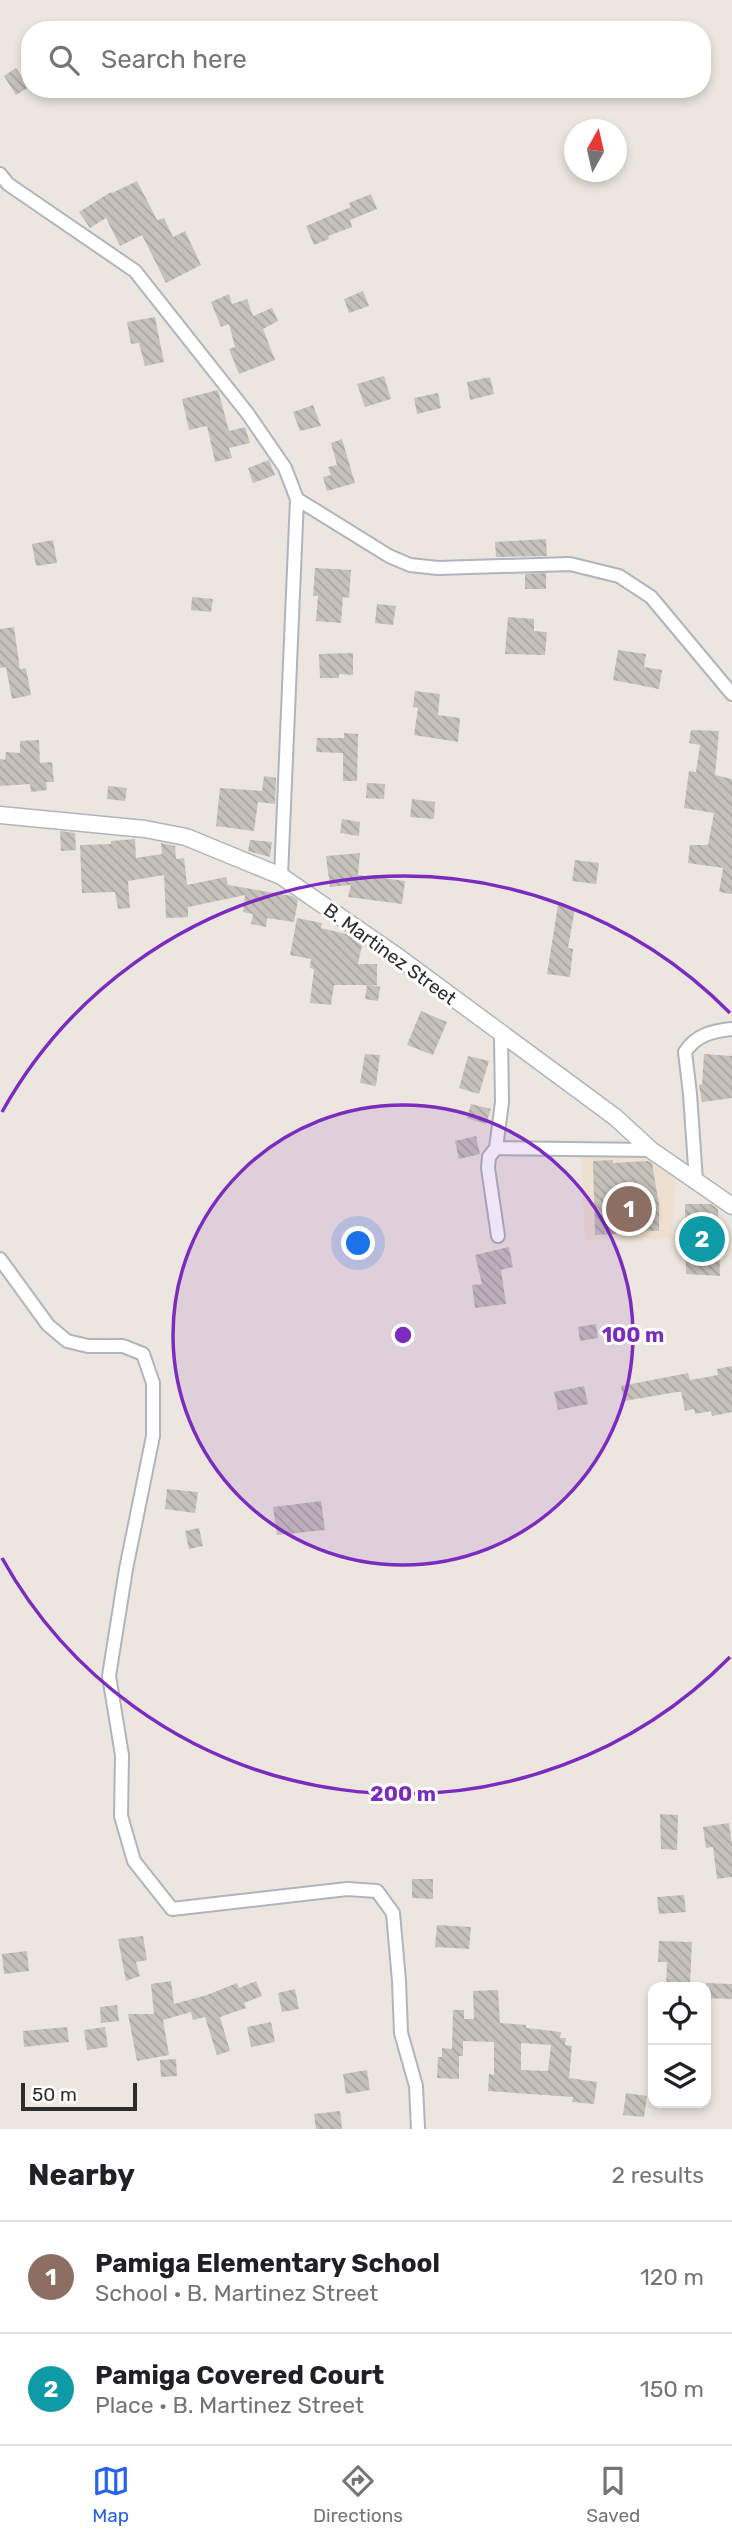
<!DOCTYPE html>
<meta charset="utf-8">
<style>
body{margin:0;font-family:Rubik,sans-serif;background:#f6f6f6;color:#202124}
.controls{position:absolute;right:21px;bottom:21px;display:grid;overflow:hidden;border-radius:14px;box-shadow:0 4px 10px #0003}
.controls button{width:63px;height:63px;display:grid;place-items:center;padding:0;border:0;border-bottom:2px solid #e0e0e0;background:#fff;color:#202124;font:35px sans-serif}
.compass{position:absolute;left:564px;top:119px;width:63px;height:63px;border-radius:50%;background:#fff;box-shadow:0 4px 10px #0003;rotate:8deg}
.scale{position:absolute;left:21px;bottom:18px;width:116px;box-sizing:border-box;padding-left:7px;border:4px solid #2d2d2d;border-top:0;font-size:19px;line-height:24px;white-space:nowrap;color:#2d2d2d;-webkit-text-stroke:5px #fff;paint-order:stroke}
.you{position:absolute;left:359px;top:1244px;width:24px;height:24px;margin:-18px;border:5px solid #fff;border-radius:50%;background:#1a73e8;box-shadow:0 0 0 10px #1a73e833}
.badge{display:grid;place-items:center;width:46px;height:46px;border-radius:50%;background:#2563eb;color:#fff;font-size:23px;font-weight:700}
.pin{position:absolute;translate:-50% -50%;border:4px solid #fff;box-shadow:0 2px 7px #0006}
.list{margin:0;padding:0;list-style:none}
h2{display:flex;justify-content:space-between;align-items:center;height:91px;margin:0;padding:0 28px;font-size:30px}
h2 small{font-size:23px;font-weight:400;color:#757577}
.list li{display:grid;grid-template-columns:46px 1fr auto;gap:21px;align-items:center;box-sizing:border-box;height:112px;padding:0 28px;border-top:2px solid #e0e0e0}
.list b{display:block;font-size:26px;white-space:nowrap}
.list p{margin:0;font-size:23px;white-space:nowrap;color:#757577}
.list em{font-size:23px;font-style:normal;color:#757577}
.icon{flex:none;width:38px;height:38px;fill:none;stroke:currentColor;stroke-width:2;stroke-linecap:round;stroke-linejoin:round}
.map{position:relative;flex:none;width:732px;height:2129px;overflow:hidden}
.search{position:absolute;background:#fff;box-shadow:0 4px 10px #0003;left:21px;right:21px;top:21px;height:77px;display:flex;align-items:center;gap:18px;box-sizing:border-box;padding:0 24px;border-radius:28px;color:#757577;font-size:26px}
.sheet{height:315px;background:#fff}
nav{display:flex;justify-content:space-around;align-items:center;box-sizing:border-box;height:98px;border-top:2px solid #e0e0e0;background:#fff;font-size:19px;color:#757577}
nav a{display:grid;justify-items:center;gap:4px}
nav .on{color:#2563eb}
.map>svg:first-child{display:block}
.education{fill:#eee0d0}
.building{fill:url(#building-back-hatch);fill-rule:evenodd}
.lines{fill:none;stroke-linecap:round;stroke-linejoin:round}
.minor-casing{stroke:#b0b4bc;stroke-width:16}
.tertiary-casing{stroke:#b0b4bc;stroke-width:19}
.minor{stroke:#fff;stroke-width:12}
.tertiary{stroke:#fff;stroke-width:16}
.ring{fill:none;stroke:#7b2cbf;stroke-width:3.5}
.labels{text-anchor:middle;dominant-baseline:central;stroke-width:6;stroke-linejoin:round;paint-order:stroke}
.street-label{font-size:19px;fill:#2d2d2d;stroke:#fff}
.centre{fill:#7b2cbf;stroke:#fff;stroke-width:3.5}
.ring-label{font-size:21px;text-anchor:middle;font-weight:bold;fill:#7b2cbf;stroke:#fff;stroke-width:6;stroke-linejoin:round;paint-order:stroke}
</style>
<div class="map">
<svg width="732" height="2129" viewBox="0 0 732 2129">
<defs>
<pattern id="building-back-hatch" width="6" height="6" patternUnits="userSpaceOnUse" patternTransform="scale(1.75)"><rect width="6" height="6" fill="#c6c1bb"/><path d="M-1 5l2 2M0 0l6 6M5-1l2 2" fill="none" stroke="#aaa6a1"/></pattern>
</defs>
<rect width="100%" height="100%" fill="#ede6e0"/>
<!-- education -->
<path class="education" d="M581,1155H652L676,1181L671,1238L585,1240Z"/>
<!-- building -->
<path class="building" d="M16,68L29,87L16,95L4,76Z
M137,181L157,220L164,218L173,237L185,231L201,265L166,283L142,235L120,246L106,218L90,228L79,212L111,192L112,193Z
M371,194L377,209L350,220L352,227L328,236L329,239L314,245L306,226L351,207L349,203Z
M363,291L369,306L349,313L344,299Z
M229,294L232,304L247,299L253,316L272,308L278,321L263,329L275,360L239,374L229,349L235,347L229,324L221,327L211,302Z
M155,317L164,362L145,366L139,343L131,344L127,322Z
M384,376L391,399L365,407L357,384Z
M490,377L494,394L470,400L467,382Z
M218,390L229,431L245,427L250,443L229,448L232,458L215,462L207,426L189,430L182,399Z
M438,393L441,408L417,414L414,398Z
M313,405L321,426L300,431L293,412Z
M342,439L355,483L327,491L323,477L331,475L328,467L337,465L331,443Z
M269,460L275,475L253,483L248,468Z
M546,539L547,556L496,557L495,542Z
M53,540L57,563L36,566L32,544Z
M315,568L351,570L349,598L343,597L341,623L316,621L318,596H313Z
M546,573V589H525V574Z
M192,597L213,599L211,612L191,610Z
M377,604L396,606L393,625L375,623Z
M508,617L534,619V631L547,632L545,655L505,654Z
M14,627L20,669L26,668L31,695L12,699L6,667L0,668V629Z
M618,650L646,654L644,667L662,670L659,689L613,680Z
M353,653V675L339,674V678H320L319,654Z
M415,691L440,694L438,715L460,718L458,742L414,735L418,708L413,707Z
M691,730L719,731L715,775L732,779V894L719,892L723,868L688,863L690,845H708L714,813L684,808L689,771L696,772L700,745L689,743Z
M344,733L358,734L357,781H343V753L316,752L317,738H344Z
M39,740L40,763L52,762L54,782H46L47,790L31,792L30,784L0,786V759L5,760L6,752L20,753V741Z
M264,776L276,778L275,804L258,802L254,831L216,826L220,788L262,791Z
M367,783L385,784L384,799L366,798Z
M108,786L127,788L125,801L107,799Z
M412,799L435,802L434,819L410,817Z
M342,819L360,822L359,836L340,833Z
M60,831L75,833L76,850L61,851Z
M135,839L136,858L162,854L161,843L175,846L176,859L184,858L187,885L226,877L228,885L292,896L298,900L294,922L267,918L266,927L251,924L253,914L243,912L245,895L188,907V917L166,918L164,875L128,881L130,908L118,909L115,892L82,893L80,845L111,844V841Z
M250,840L272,842L270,857L248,851Z
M360,853L358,875L405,881L402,904L348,897L351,885L330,887L326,856Z
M575,860L599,863L596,884L572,881Z
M558,905L575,908L568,948L573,949L570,977L547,974Z
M297,918L322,923L321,928L346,934L362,945L358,964H377V985H371L380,987L378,1001L365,999L367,985H334L331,1005L310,1003L314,969L310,968L311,959L290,955Z
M421,1011L447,1022L433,1055L407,1045Z
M365,1054L380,1055L376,1086L360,1083Z
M704,1054L732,1056V1098L702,1102L699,1085L702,1084Z
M468,1056L489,1061L479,1094L459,1088Z
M471,1104L491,1109L486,1124L467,1118Z
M476,1136L480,1154L459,1159L455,1141Z
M613,1160V1163L648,1161L652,1163L659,1205V1231L616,1230V1234L595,1235L593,1161Z
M685,1204H711L718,1209L720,1276L686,1274Z
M509,1247L513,1267L501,1270L506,1304L475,1308L472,1285L482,1284L475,1255Z
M596,1324L598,1338L580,1341L578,1327Z
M732,1366V1412L712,1416L711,1411L695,1414L694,1409L685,1411L681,1392H677L624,1401L621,1386L688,1373L690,1380L718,1375L717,1369Z
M584,1386L588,1404L558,1410L554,1392Z
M167,1489L198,1492L195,1513L165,1509Z
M321,1501L325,1530L277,1535L273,1507Z
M199,1528L203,1546L189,1549L185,1531Z
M660,1814L678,1815L677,1850L661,1849Z
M729,1823L732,1845V1877L717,1879L713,1847L706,1848L703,1827Z
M412,1879H433V1899L412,1898Z
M684,1895L686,1912L659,1914L657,1897Z
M437,1925L471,1927L469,1949L435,1947Z
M143,1936L147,1960L136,1962L140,1976L126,1981L118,1939Z
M659,1941L692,1942L690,1987H666L667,1962H658Z
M27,1951L29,1971L4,1974L2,1954Z
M171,1981L174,2004L207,1995L237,1983L239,1988L256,1981L262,1996L244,2003L246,2008L220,2017L230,2051L217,2055L205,2017L193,2020L191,2012L163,2020L169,2055L137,2061L128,2014H154L151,1984Z
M706,1983L732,1984V1999L706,1998Z
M295,1989L299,2009L282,2012L278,1993Z
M498,1990L500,2023L526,2025V2028L561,2032L560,2038H566L565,2045L572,2046L569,2078L597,2082L594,2104L572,2102L573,2097L488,2091L489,2074L494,2075V2042L463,2041V2056H459V2079L437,2078L438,2057H442V2048L452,2049L453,2010H464V2019H474L473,1991ZM521,2043L551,2045L548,2071L521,2070Z
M117,2005L119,2021L101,2023L100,2007Z
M271,2022L275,2042L251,2047L247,2027Z
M67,2027L69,2042L24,2047L23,2031Z
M105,2027L108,2047L87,2050L84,2030Z
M176,2059L177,2076L161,2077L160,2060Z
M367,2070L370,2090L346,2094L343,2074Z
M626,2093L647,2096L644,2117L623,2115Z
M340,2111L342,2129H316L314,2114Z"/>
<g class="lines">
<defs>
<path id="minor" d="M0,174L8,184L135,271L248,414L285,468L297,499L281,876
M297,499L389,556L410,565L438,568L570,564L619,576L651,597L732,694
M501,1036L502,1102L496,1148L651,1150
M496,1148L489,1157L488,1168L498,1236
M696,1181L690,1094L685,1052C696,1035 712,1031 732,1029
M0,1259L48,1325L67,1341L88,1346H123L143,1354L153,1383V1436L126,1569L109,1676L122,1755L121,1816L134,1861L172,1909L347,1889L377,1891L393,1913L399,1981L401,2033L416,2086L418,2129"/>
<path id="tertiary" d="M0,815L145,829L186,837L281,876L394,954L615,1117L651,1150L732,1206"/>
</defs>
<!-- minor casing -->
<use href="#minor" class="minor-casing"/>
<!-- tertiary casing -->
<use href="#tertiary" class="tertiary-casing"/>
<!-- minor -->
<use href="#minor" class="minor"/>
<!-- tertiary -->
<use href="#tertiary" class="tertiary"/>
</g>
<!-- distance rings -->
<circle cx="403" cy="1335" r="230" fill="#7b2cbf" fill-opacity=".12"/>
<g class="ring">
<circle cx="403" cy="1335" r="230"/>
<path d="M730 1657A459 459 0 0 1 2 1558M2 1112A459 459 0 0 1 730 1013"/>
</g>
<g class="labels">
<!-- street labels -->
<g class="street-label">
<text transform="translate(390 954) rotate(36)">B. Martinez Street</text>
</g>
</g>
<circle cx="403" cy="1335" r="10" class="centre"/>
<g class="ring-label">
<text x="633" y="1342">100 m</text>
<text x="403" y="1801">200 m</text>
</g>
</svg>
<div class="controls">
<button><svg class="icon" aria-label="locate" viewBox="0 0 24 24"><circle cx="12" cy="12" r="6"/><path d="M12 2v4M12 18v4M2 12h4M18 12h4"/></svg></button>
<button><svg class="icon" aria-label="layers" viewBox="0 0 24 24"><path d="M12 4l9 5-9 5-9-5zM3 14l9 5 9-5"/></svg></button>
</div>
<svg class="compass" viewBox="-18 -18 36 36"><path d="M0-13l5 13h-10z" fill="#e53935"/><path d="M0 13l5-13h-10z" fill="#757577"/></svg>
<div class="scale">50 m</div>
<div class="you"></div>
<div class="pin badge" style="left:629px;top:1209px;background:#8d6e63">1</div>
<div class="pin badge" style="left:702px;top:1239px;background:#0f9aa8">2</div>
<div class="search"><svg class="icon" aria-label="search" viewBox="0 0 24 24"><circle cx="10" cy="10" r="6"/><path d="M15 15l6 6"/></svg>Search here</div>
</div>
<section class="sheet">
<h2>Nearby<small>2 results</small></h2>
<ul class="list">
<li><span class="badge" style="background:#8d6e63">1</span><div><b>Pamiga Elementary School</b><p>School · B. Martinez Street</p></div><em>120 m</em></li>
<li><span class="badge" style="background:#0f9aa8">2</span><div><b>Pamiga Covered Court</b><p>Place · B. Martinez Street</p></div><em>150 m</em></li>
</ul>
</section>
<nav>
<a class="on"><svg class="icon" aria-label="map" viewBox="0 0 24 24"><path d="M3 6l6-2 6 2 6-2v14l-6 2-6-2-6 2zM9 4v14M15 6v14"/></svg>Map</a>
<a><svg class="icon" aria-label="directions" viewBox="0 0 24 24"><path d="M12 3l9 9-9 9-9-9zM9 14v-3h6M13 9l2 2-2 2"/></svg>Directions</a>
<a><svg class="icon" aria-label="saved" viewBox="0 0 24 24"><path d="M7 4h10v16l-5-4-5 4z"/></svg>Saved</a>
</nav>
